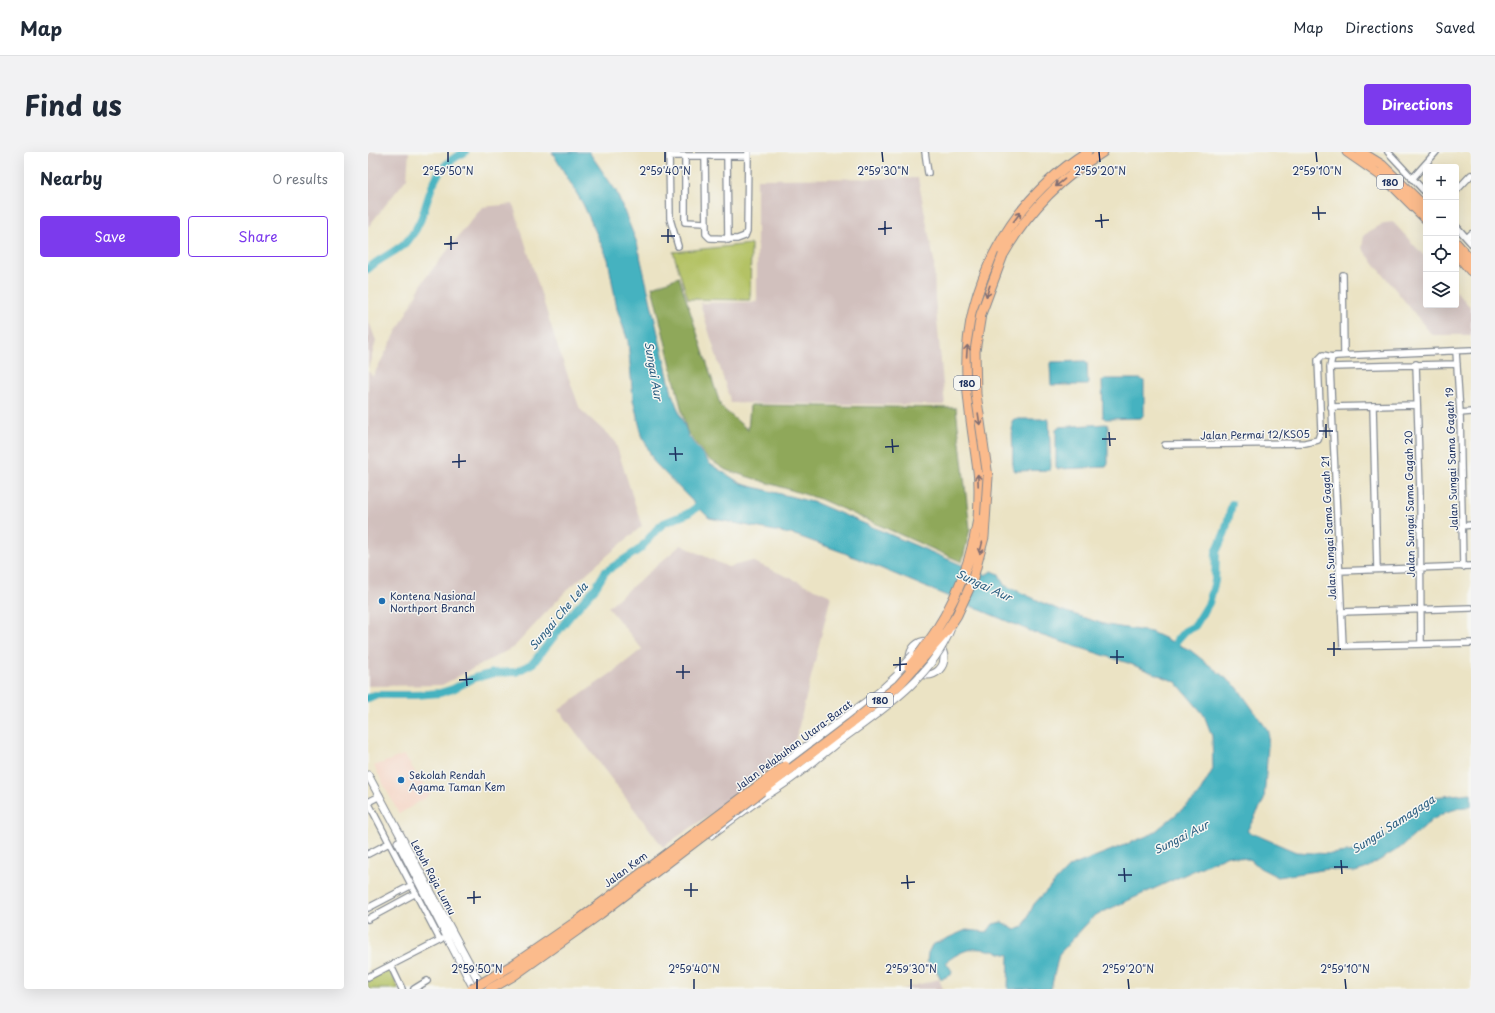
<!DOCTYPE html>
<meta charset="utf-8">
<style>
body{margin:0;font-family:"Playpen Sans",sans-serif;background:#f2f2f3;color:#1f2937}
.controls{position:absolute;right:12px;top:12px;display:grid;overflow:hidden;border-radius:4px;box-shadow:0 4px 16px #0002}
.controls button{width:36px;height:36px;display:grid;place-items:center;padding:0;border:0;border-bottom:1px solid #e0e1e3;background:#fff;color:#1f2937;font:20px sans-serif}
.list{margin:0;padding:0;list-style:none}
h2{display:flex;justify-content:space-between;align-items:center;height:52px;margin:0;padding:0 16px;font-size:17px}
h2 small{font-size:13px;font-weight:400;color:#747a83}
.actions{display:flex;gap:8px;padding:12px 16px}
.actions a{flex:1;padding:9px 0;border:1px solid #7c3aed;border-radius:4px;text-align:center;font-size:14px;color:#7c3aed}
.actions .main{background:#7c3aed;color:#fff}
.icon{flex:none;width:22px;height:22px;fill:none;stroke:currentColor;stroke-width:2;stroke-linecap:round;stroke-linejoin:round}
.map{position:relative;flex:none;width:1103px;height:837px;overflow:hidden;border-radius:4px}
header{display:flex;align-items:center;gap:24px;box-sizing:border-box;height:56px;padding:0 20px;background:#fff;border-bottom:1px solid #e0e1e3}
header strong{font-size:19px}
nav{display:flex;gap:22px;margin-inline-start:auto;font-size:14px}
.intro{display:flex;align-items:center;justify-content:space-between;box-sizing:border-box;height:96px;padding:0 24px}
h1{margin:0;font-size:28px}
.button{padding:10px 18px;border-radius:4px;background:#7c3aed;color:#fff;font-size:14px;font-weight:700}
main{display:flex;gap:24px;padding:0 24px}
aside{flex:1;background:#fff;border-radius:4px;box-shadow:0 4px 16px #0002}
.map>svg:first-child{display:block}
.built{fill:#f5d3c2}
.industrial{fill:#d1c0bd}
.green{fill:#b4c265;stroke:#687862}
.forest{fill:#8fa85a;stroke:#556c5c}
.water{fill:#44b2c0;stroke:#30708f}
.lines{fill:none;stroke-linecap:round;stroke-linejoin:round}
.river{stroke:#44b2c0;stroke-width:8}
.minor-casing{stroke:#838991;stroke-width:8}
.tertiary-casing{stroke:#838991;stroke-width:9}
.primary-casing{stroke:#838991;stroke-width:11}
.minor{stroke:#fff;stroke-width:5.5}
.tertiary{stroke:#fff;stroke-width:7}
.primary{stroke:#fbbb8c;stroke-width:9}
.tertiary-bridge-casing{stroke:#838991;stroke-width:9;stroke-linecap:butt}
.primary-bridge-casing{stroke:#838991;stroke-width:11;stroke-linecap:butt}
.tertiary-bridge{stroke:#fff;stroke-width:7}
.primary-bridge{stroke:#fbbb8c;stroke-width:9}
.oneway{stroke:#806e73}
.ticks{fill:none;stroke:#1b2f5e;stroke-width:1.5}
.poi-dot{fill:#1f6fb2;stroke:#f6f6f2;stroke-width:1.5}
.labels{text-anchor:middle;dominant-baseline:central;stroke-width:3;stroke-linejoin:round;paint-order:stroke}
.shield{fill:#f6f6f2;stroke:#5d6b8a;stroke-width:1}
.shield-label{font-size:9px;font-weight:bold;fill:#1b2f5e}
.street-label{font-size:10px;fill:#1b2f5e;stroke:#f6f6f2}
.poi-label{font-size:10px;fill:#1b2f5e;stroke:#f6f6f2;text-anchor:start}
.water-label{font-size:11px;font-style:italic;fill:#295d80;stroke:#f6f6f2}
.ticks-label{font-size:10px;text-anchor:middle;fill:#1b2f5e;stroke:#f6f6f2;stroke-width:3;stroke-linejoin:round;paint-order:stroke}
</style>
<header>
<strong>Map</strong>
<nav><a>Map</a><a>Directions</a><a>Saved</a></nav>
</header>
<div class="intro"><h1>Find us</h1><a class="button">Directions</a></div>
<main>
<aside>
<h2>Nearby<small>0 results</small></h2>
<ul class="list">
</ul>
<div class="actions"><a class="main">Save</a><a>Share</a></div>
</aside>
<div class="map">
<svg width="1103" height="837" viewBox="0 0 1103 837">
<rect width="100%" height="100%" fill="#f6f6f2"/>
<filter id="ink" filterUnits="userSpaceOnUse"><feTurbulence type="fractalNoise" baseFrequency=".025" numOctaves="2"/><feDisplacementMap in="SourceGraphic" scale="8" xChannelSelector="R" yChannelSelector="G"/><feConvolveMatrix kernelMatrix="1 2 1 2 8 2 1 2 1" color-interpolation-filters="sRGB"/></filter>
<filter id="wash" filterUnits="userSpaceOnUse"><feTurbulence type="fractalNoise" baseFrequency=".012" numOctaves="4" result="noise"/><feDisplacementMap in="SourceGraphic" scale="16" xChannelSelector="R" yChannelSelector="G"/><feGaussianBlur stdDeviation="0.9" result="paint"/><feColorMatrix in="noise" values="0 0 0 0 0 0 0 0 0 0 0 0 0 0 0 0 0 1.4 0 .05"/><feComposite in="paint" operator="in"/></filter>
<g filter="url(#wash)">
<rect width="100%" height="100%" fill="#ebe3c4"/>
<!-- built -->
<path class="built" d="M36,603L62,643L31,662L6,614Z"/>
<!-- industrial -->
<path class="industrial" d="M0,0H41L39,26L0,75Z
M550,26L566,109L567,146L577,253L363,251L332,151L389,150V27Z
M145,52L190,196L212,257L247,289L274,374L199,438L146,495L74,533L0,534V219L5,224L56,128L114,55Z
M1025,70L1058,106V153H1088V139L1103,156V183H1064L997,100L994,96L996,83L1016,71Z
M0,167L8,189L0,217Z
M313,393L360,415L384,409L463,444L425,598L347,659L295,695L191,558L245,520L274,497L240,455Z
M571,827L575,837H534Z"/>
<!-- green -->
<path class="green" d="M383,92L382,148L320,147L305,100Z
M21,817L31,837H0V828Z"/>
<!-- forest -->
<path class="forest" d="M311,125L353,255L380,278L382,253L588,256L602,377L594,410L452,347L358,318L339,306L319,280L284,135Z"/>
<!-- water -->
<path class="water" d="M184,0H221L248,39L269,91L304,242L321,285L342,312L374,332L448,351L617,423L624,419L631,422L636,433L689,457L739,473L783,480L822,498L869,535L901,580L896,648L879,679L928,700L963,702L987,699L1018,684L1066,645L1103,641V655H1096L1078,660L1064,668L1032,696L997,717L987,720L960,717L910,725L892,716L883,708L860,703L726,764L691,802L683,837H640L641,803C613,796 603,791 578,810L584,819L583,823L573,827L566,814L559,810L560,801L564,793L598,778L619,780L625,772L634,770L647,778L655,775L666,752L701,715L784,682L829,645L845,617L844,584L836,563L808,530L760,511L672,483L474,400L427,383L341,366L286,310L274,283L265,248L260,189L249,157L240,107L215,52Z
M717,209L719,210L720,233H683L682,211L684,210Z
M737,227H773L776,229V262L773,266L737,267L735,265L734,229Z
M646,267H680L681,268L683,315L682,318L647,319L645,318L644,269Z
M738,272L740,273V312L738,315L690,317L688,315V278L690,275Z"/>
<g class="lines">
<!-- river -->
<path class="river" d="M0,117C12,105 32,99 42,86C66,55 54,20 97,0
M803,501L809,488L817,479L827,474L841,451L847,429L848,400L857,380L864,352
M0,546L7,543H47L72,541L85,537L106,526L126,521L148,520L165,511L202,464L228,435L237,420L272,397L288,378L296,371L319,362L338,349"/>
</g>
</g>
<g filter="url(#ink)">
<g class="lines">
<defs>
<path id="minor" d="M301,0L302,67L310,94
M557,0L560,21
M1020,0L1058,41
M301,4H380
M317,4V70L337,71
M337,4L338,82L342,86L369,87L377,84L379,79L380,0
M359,4L360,88
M1044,27L1068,0
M1088,39L1103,23
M1088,74L1103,91
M1099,86L1103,82
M975,123L976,203
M1103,198L968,204L964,205L962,215L975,494L1103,491
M1088,199L1092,261L1095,415
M1048,212L1052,341L1053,491
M962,215L1089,212
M1005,254L1009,417
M963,255L1048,253
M1092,261L1103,260
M797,293L937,291L950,288L953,278L950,208L955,203L964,205
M1094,374L1103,373
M971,419L1103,414
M973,460L1103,456
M0,650L72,788
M0,650L12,644
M0,702L21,691
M0,756L44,733
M0,767L48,741
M23,814L34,837
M0,825L74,787
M46,837L59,829"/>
<path id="tertiary" d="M542 506a17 17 0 1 1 34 0a17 17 0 1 1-34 0Z
M533,536L549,520
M410,615L511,540L536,517
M0,623L115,837
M343,683L404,638
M30,690L106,837"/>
<path id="primary" d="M979,0L1018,27L1058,67
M993,0L1014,13L1058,56
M1088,91L1103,108
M1088,101L1103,119
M635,103C660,59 692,26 735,0
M610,367C611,351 612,335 610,319C606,287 600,256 599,225C595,134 643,48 719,0"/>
</defs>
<!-- minor casing -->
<use href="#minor" class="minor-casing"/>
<!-- tertiary casing -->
<use href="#tertiary" class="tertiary-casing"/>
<!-- primary casing -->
<use href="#primary" class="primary-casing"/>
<!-- minor -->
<use href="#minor" class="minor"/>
<!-- tertiary -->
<use href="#tertiary" class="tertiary"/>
<!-- primary -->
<use href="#primary" class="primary"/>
<defs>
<path id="tertiary-bridge" d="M530,519L545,503
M400,642C423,629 445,610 466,593C509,561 563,528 583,476"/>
<path id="primary-bridge" d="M541,515C578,472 601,424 610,367
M104,837L148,811L212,767L417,614
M122,837L145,824L232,762L482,572L531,533L578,480L589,463L604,430L616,385L620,325L608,242L607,199L613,162L635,103"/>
</defs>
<!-- tertiary-bridge casing -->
<use href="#tertiary-bridge" class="tertiary-bridge-casing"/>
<!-- primary-bridge casing -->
<use href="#primary-bridge" class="primary-bridge-casing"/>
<!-- tertiary-bridge -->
<use href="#tertiary-bridge" class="tertiary-bridge"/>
<!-- primary-bridge -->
<use href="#primary-bridge" class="primary-bridge"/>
</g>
<!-- one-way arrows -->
<defs><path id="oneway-shaft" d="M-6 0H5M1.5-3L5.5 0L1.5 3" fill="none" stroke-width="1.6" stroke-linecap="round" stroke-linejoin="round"/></defs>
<g class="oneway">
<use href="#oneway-shaft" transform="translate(692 31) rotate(140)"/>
<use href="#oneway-shaft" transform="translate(649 65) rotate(-53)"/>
<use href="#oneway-shaft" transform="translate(620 139) rotate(108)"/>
<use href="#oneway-shaft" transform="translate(599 199) rotate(-86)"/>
<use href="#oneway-shaft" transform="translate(611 267) rotate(82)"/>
<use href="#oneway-shaft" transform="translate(610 328) rotate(-92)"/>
<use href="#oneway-shaft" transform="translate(613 396) rotate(104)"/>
</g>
</g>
<!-- ticks -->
<path class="ticks" d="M80,0V10M297,0V10M514,0L515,10M731,0L732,10M948,0L949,10M950,54L951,68M944,61H958M733,62L734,76M517,69V83M727,69L741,68M300,77V91M510,77L524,76M83,84V98M293,84H307M76,92L90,91M958,272V286M951,279H965M741,280L742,294M524,287L525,301M734,287H748M307,295L308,309M517,295L531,294M91,302V316M301,302H315M84,310L98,309M966,490V504M959,497H973M749,498V512M532,505V519M742,505H756M315,513V527M525,513L539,512M98,520L99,534M308,520H322M91,528L105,527M973,708L974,722M966,715H980M756,716L757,730M539,723L540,737M750,723H764M323,731V745M533,731L547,730M316,738H330M106,739V752M99,746L113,745M109,827V837M326,827V837M543,827V837M760,827L761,837M977,827L978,837"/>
<!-- markers -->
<g class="poi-dot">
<circle cx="14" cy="449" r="4"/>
<circle cx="33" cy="628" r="4"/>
</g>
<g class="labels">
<!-- shield labels -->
<g class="shield">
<rect x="1009" y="23" width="26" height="14" rx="3"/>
<rect x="586" y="224" width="26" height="14" rx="3"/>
<rect x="499" y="541" width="26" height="14" rx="3"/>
</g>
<g class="shield-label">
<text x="1022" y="30">180</text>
<text x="599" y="231">180</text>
<text x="512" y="548">180</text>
</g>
<!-- street labels -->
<g class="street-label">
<text transform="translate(887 282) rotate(-1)">Jalan Permai 12/KS05</text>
<text transform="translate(1083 307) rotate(-92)">Jalan Sungai Sama Gagah 19</text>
<text transform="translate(1041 352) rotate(-91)">Jalan Sungai Sama Gagah 20</text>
<text transform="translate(960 376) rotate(-93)">Jalan Sungai Sama Gagah 21</text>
<text transform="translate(425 593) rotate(-37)">Jalan Pelabuhan Utara-Barat</text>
<text transform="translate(257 717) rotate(-37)">Jalan Kem</text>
<text transform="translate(66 725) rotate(62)">Lebuh Raja Lumu</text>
</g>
<!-- poi labels -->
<g class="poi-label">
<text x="22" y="443">Kontena Nasional<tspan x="22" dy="12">Northport Branch</tspan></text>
<text x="41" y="622">Sekolah Rendah<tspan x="41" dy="12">Agama Taman Kem</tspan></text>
</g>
<!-- water labels -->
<g class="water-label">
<text transform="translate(286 219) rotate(80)">Sungai Aur</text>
<text transform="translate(616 433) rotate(25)">Sungai Aur</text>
<text transform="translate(190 464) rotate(-50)">Sungai Che Lela</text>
<text transform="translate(1025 672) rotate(-33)">Sungai Samagaga</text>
<text transform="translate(813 685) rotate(-27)">Sungai Aur</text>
</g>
</g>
<g class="ticks-label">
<text x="80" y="23">2°59'50"N</text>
<text x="297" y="23">2°59'40"N</text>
<text x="515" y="23">2°59'30"N</text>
<text x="732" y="23">2°59'20"N</text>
<text x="949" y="23">2°59'10"N</text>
<text x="109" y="821">2°59'50"N</text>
<text x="326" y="821">2°59'40"N</text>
<text x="543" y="821">2°59'30"N</text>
<text x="760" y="821">2°59'20"N</text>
<text x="977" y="821">2°59'10"N</text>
</g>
</svg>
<div class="controls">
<button>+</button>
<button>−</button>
<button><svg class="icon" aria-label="locate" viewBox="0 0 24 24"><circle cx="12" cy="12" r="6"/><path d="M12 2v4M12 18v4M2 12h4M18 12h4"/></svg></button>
<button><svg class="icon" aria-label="layers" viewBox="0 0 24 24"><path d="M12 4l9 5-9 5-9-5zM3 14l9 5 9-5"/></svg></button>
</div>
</div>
</main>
